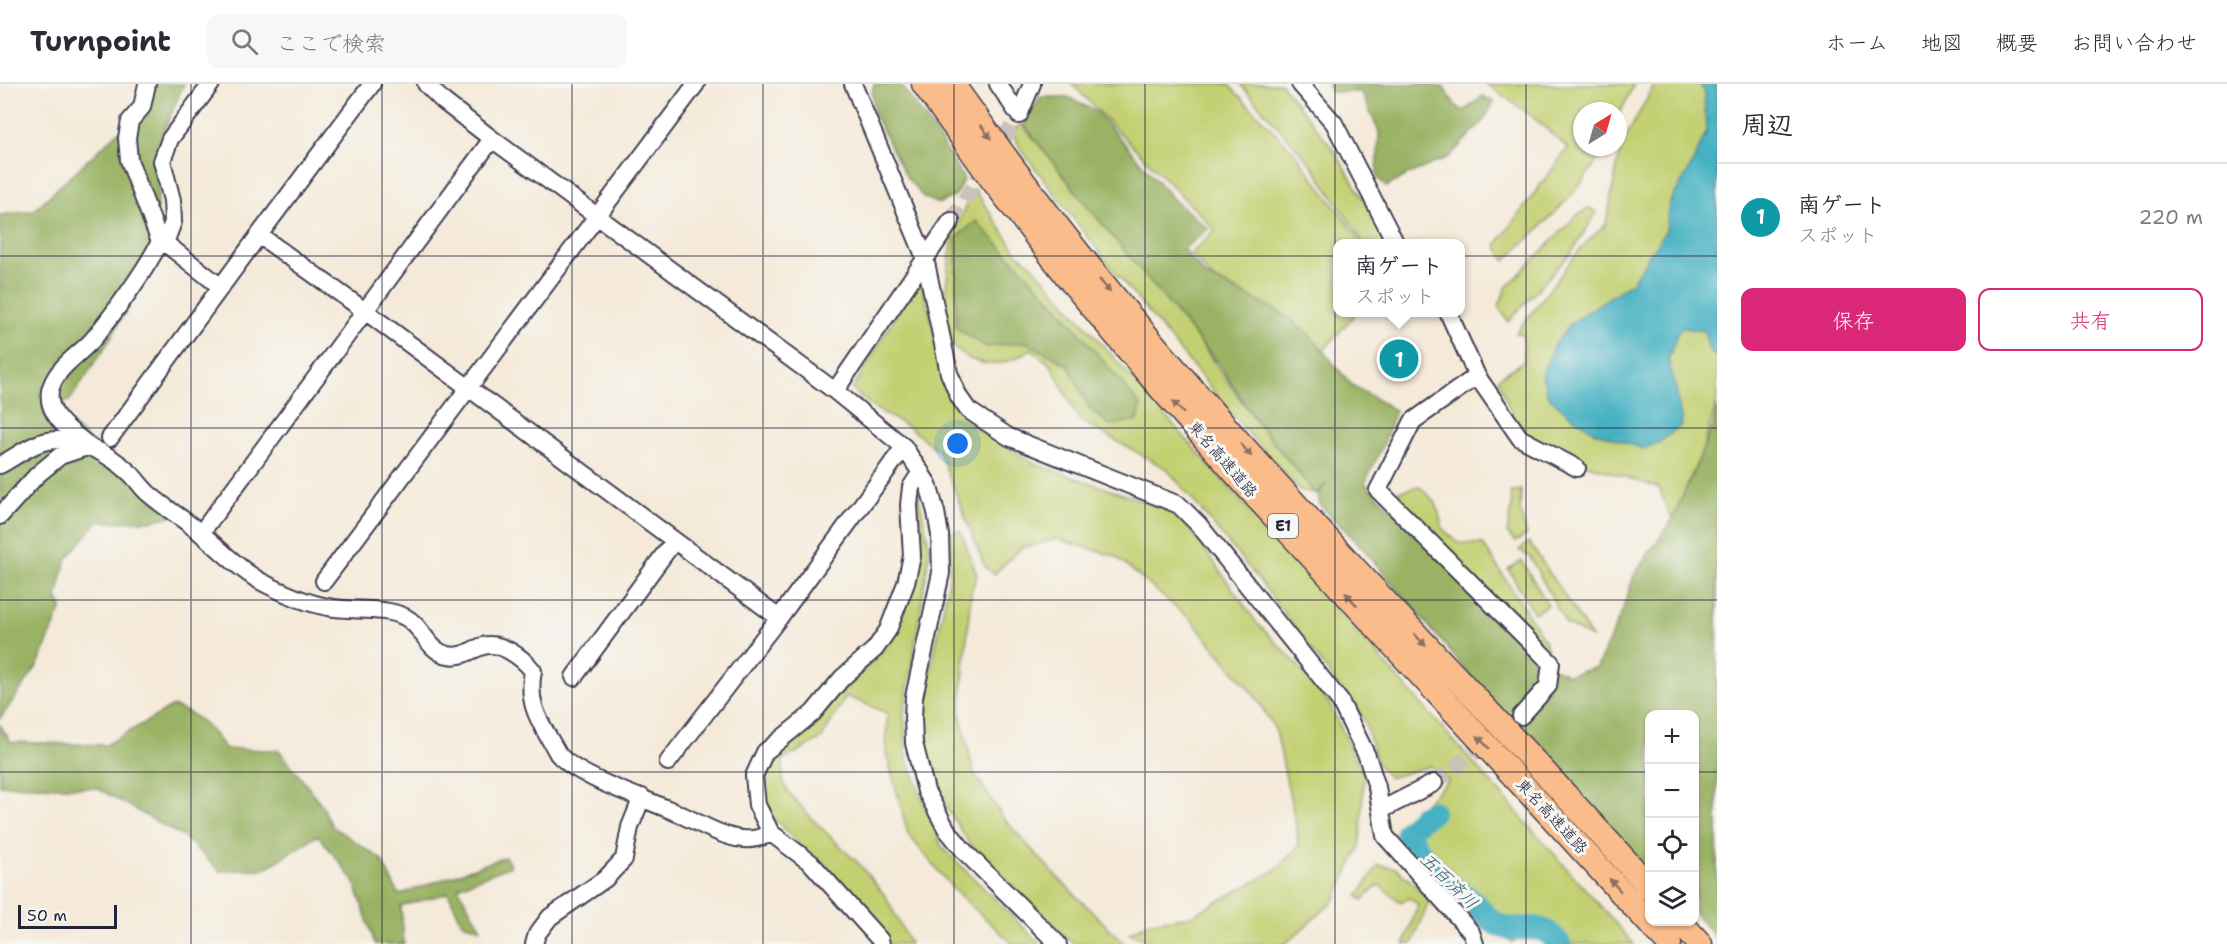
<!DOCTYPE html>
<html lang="ja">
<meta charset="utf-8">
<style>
body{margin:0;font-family:"Shantell Sans","Klee One",sans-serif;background:#f7f7f7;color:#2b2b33}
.controls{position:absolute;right:18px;bottom:18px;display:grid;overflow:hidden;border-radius:12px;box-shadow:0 2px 4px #0004}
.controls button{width:54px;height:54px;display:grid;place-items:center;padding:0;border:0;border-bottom:2px solid #e1e1e2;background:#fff;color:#2b2b33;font:30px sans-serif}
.compass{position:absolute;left:1573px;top:18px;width:54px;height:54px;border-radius:50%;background:#fff;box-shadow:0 2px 4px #0004;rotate:37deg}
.scale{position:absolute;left:18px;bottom:15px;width:99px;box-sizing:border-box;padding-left:6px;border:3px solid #22223b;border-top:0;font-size:16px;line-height:21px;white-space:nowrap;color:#22223b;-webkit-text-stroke:4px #f6f6f2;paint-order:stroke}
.you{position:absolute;left:958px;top:360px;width:21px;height:21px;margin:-15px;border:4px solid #fff;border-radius:50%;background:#1a73e8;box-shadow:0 0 0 9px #1a73e833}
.badge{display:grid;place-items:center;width:39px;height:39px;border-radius:50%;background:#db2777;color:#fff;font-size:20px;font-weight:700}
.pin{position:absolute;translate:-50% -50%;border:3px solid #fff;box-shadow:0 2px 6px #0006}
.popup{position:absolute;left:1333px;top:155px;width:132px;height:78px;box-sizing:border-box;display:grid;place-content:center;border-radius:12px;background:#fff;filter:drop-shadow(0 2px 4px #0005);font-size:20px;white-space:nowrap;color:#7c7c81}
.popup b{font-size:22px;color:#2b2b33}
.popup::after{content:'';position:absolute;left:50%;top:100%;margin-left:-12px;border:12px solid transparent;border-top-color:#fff}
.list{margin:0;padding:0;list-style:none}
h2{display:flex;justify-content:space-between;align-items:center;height:78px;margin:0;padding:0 24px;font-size:26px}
h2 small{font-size:20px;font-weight:400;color:#7c7c81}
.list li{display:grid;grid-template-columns:39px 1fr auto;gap:18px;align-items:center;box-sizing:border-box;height:108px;padding:0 24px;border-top:2px solid #e1e1e2}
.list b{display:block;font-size:22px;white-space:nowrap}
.list p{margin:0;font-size:20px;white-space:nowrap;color:#7c7c81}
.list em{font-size:20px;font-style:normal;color:#7c7c81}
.actions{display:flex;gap:12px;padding:18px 24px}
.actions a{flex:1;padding:14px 0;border:2px solid #db2777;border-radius:12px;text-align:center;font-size:21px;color:#db2777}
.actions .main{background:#db2777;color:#fff}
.icon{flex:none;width:33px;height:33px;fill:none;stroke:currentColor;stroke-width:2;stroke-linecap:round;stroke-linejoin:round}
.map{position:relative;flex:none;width:1717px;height:860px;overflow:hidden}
header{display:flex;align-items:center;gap:36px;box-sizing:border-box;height:84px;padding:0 30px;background:#fff;border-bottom:2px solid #e1e1e2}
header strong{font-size:28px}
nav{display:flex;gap:33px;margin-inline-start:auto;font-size:21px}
.search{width:420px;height:54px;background:#f7f7f7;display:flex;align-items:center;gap:15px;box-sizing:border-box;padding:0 21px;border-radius:12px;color:#7c7c81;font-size:22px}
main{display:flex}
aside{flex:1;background:#fff}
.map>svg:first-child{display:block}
.green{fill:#c3d072;stroke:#727956;stroke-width:1.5}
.forest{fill:#9ab264;stroke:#5e6a50;stroke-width:1.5}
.water{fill:#45b1c2;stroke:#346a7e;stroke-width:1.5}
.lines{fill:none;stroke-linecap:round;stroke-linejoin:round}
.river{stroke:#45b1c2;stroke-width:24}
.minor-tunnel{stroke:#cbc2b9;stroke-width:16;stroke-dasharray:16 8;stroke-linecap:butt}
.minor-casing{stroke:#424053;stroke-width:20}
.highway-casing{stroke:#424053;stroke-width:27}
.minor{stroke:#fff;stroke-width:16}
.highway{stroke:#f9bc8a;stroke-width:24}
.oneway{fill:#8e6f62}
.grid{fill:none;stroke:#22223b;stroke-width:1.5;stroke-opacity:0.55}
.labels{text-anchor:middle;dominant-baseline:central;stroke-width:6;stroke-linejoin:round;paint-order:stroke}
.shield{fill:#f6f6f2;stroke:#626272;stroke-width:1.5}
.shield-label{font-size:15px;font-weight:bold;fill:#22223b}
.street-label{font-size:16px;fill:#22223b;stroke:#f6f6f2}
.water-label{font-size:18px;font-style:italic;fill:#305b71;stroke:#f6f6f2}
</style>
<header>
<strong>Turnpoint</strong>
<div class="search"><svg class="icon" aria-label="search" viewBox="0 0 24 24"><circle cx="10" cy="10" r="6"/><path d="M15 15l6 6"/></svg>ここで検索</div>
<nav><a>ホーム</a><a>地図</a><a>概要</a><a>お問い合わせ</a></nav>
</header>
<main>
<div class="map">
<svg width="1717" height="860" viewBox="0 0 1717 860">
<rect width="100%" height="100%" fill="#f6f6f2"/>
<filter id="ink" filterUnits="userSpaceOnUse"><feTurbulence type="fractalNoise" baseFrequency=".0167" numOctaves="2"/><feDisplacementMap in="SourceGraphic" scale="12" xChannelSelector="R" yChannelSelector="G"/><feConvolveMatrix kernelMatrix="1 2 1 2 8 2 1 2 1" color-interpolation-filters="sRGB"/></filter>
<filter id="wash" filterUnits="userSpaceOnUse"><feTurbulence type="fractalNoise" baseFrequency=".008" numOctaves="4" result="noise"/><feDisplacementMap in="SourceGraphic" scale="24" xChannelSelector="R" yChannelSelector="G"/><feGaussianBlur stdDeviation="1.35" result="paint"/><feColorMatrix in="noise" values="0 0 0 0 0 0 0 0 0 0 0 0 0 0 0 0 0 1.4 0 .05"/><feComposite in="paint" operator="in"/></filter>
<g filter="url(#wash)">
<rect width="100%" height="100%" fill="#f5ead9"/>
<!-- green -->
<path class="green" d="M1072,0H1228L1295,69L1362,159L1338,160V228L1356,229L1323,267L1306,247L1283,230L1212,194L1191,169L1215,146Z
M1240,0H1281L1334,66L1389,159H1364L1311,80Z
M1486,0H1634L1618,34V27H1582V63H1604C1583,108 1540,142 1505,177L1496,161L1568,64L1528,29Z
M1655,0H1717V317L1703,365L1672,436L1659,404L1579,378L1520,353L1498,294L1524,277L1523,251L1516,249L1581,164L1606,140L1621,62Z
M1022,40L1199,257L1258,340L1315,409L1300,406L1243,343L1110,182L1022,67L1011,47Z
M974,105L1018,170L1031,180L1634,860H1546L1534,851L1512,858L1470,816L1446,808L1409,769L1397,746L1448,697L1431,682L1389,694L1376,678L1365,637L1259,496L1167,385L1079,336L1051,281L1031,265L1018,273L1002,279L986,280L970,275L956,265L946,252L941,219L946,203L953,149Z
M1589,124L1597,128L1571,169L1508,238L1499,222L1506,204L1576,132Z
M922,200L945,290L971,341L1035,380L1172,427L1193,449L1257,539L1294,577L1329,619L1364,692L1360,762L1334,817L1285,860H1156L1129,849L1150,838L1191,832L1274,787L1298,763L1297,746L1276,647L1257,615L1192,537L1115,472L1057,455L1021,464L994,490L985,483L939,367L907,342L874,324L852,305L913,203Z
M1419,402L1436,419L1443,445L1458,459L1483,460L1545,557L1551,579L1399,420L1397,408Z
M1521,406L1520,426L1527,451L1515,458L1507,449L1512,421L1510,408Z
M918,409L930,466L904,629L907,675L942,763L1040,860H1013L953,805L908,750L886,668L887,629L846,612L822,654L783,676V697L787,706L813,736L860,781L886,813L910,860H888L778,738L764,729V681L797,655L822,627L872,578L898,548L916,478L915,423Z
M961,447L977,491L971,508L960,630L974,689L1004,735L1058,794L1125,860H1074L1067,854L969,759L931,699L919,645L950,491V448Z
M1529,458L1593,555L1566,540L1530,473L1519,466Z
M1522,477L1548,521L1534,529L1508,485Z
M1378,781L1396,784L1430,815L1412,860H1404L1418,821L1410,814L1400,818L1379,801L1362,816L1358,812Z"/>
<!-- forest -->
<path class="forest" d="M144,0H184L162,51L156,140L165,159L107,260L70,316L53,324L172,432L150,437L97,438L66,476L57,513L62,523L38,581L0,635V131L33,127L119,47L130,77Z
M874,0H900L932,43L964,95L956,111L938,120L923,113L907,94L874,30L872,9Z
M1327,0H1421L1443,3L1456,22L1464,27L1483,12L1494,18L1484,36L1449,73L1411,89L1386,103L1377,93L1379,48L1361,8H1331Z
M1040,13H1068L1097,28L1173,115L1208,145L1183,165L1205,191L1283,230L1306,247L1352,301L1395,326L1384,359L1365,399L1546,580L1569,591L1597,583L1622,528L1635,489L1672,436L1687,403L1713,342L1717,322V856L1695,829L1694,630H1650L1649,783L1601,745L1358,459L1320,422L1318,410L1326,400L1316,410L1259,341L1218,279L1088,123L1024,41Z
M976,137L1057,222L1141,322L1138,337L1110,341L1089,324L1068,281L1026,258L986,263L956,244V154Z
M173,622C200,632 209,642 225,665L279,666L322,721L332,742L381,775L399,811L505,773L511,782L458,803L481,845L462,839L448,809L401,822L404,860H375L354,797L318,751L265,785L220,787L184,753L97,704L0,701V641L11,658L106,661Z"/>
<!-- water -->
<path class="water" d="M1701,0H1717V273L1710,269L1704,247L1683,244L1678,248L1668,276L1676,303L1682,341L1658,359L1643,365L1593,347L1567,329L1548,312L1542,291L1553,263L1571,239L1632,198L1666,146L1669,120L1690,84L1706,49L1704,11Z"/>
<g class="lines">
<!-- river -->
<path class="river" d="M1432,728L1423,733L1407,748C1417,767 1430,784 1447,799C1455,806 1465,811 1473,818C1480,825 1488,836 1497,840C1521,853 1538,831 1559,860"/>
</g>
</g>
<g filter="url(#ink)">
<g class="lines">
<!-- minor-tunnel -->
<path class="minor-tunnel" d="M951,137L1019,31
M1434,699L1521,632"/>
<defs>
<path id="minor" d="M211,0L170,55L162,77L172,116L173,138L165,159L221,203
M426,0L443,17L492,55L835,307L904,363L928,400L936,428L940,451L941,489L914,613L913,634L914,659L926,707L947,746L965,768L1058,860
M853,0L925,174L949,289L959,313L968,326L1009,353L1179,421L1199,441L1340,617L1367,672L1377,703L1385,752L1471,848L1475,860
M998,0L1019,31
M1300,0L1334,39L1396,160
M1019,31L1032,0
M259,151L365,227L779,534
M1448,228L1477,292L1520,354L1577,384
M1477,292L1413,337L1378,406L1551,579L1548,602L1521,632
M835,307L951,137
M110,354L259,151L372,0
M88,361C72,348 46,332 50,307C55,283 80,271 94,254C118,224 142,192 160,158L129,76L127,54L130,37L142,23L147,0
M0,381C13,374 26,364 40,359C70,348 109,369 131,390C137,396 142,404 149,410C166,425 186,436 203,451C221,466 240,486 260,497C281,508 305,519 328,523C352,528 382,522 405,533C423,542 427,567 448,571C462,574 470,566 483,562C501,557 523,574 533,587C526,623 542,640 558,670C580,695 645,714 677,729C694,736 718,751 736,754C749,757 759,755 771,749
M0,432L37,391L60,372L87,363
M201,449L492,55
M324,497L696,0
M574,593L674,457
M668,678L779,534L904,363
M1381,726L1434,699
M534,860L537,850L550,833L605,795L624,775L630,743L642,713
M881,860L880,856L811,779L771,749L757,721L754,692L765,668L813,629L842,594L875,565L888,546L906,499L912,472L909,421L911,403L921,388"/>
<path id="highway" d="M924,0L992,95L1068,193L1153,295L1255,411L1669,860
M952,0C996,61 1040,122 1087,180C1263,398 1463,595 1650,804
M1680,838L1700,860"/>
</defs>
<!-- minor casing -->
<use href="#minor" class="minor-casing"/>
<!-- highway casing -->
<use href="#highway" class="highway-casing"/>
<!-- minor -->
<use href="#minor" class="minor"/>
<!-- highway -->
<use href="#highway" class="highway"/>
</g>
<!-- one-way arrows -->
<defs><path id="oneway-solid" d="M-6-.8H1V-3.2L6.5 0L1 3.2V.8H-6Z" transform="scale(1.5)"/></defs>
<g class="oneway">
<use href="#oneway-solid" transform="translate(986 48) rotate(54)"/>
<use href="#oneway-solid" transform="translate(1105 202) rotate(50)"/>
<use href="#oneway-solid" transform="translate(1178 323) rotate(-131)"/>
<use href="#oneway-solid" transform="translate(1246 366) rotate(49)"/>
<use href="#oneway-solid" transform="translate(1351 515) rotate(-133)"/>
<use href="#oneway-solid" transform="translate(1420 556) rotate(47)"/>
<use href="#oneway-solid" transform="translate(1483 658) rotate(-133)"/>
<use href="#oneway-solid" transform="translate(1615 801) rotate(-132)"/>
</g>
</g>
<!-- grid -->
<path class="grid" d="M191,0V860M382,0V860M572,0V860M763,0V860M954,0V860M1145,0V860M1335,0V860M1526,0V860M0,172H1717M0,344H1717M0,516H1717M0,688H1650M1694,688H1717"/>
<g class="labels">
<!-- shield labels -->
<rect class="shield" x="1268" y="430" width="30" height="24" rx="4.5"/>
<g class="shield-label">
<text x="1283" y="442">E1</text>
</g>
<!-- street labels -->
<g class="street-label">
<text transform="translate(1223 375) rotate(49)">東名高速道路</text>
<text transform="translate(1552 732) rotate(47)">東名高速道路</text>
</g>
<!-- water labels -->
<g class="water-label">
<text transform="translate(1449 797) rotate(44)">五百済川</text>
</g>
</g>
</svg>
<div class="controls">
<button>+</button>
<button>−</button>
<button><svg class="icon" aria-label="locate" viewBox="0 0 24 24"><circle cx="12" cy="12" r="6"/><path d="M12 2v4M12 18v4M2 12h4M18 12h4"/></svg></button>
<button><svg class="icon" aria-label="layers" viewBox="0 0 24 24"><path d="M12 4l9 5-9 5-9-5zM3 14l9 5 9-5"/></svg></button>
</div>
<svg class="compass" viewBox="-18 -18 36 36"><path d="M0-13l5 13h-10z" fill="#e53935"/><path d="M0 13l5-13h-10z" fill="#7c7c81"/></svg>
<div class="scale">50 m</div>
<div class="you"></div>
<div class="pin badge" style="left:1399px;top:275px;background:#0f9aa8">1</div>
<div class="popup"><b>南ゲート</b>スポット</div>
</div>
<aside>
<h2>周辺<small></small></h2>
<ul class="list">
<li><span class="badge" style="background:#0f9aa8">1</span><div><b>南ゲート</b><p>スポット</p></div><em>220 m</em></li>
</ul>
<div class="actions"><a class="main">保存</a><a>共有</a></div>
</aside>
</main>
